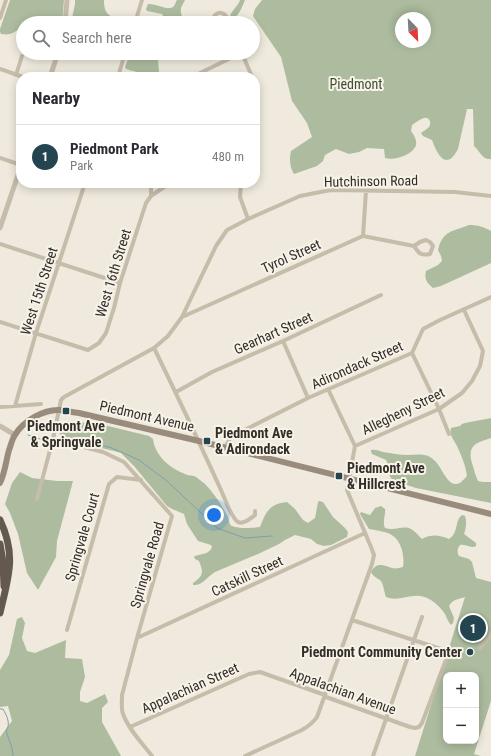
<!DOCTYPE html>
<meta charset="utf-8">
<style>
body{margin:0;font-family:"Roboto Condensed",sans-serif;background:#f7f7f7;color:#2b2b33}
.controls{position:absolute;right:12px;bottom:12px;display:grid;overflow:hidden;border-radius:8px;box-shadow:0 2px 10px #0003}
.controls button{width:36px;height:36px;display:grid;place-items:center;padding:0;border:0;border-bottom:1px solid #e1e1e2;background:#fff;color:#2b2b33;font:20px sans-serif}
.compass{position:absolute;left:395px;top:12px;width:36px;height:36px;border-radius:50%;background:#fff;box-shadow:0 2px 10px #0003;rotate:156deg}
.you{position:absolute;left:214px;top:515px;width:14px;height:14px;margin:-10px;border:3px solid #fff;border-radius:50%;background:#1a73e8;box-shadow:0 0 0 6px #1a73e833}
.badge{display:grid;place-items:center;width:26px;height:26px;border-radius:50%;background:#244550;color:#fff;font-size:13px;font-weight:700}
.pin{position:absolute;translate:-50% -50%;border:2px solid #fff;box-shadow:0 1px 4px #0006}
.list{margin:0;padding:0;list-style:none}
h2{display:flex;justify-content:space-between;align-items:center;height:52px;margin:0;padding:0 16px;font-size:17px}
h2 small{font-size:13px;font-weight:400;color:#7c7c81}
.list li{display:grid;grid-template-columns:26px 1fr auto;gap:12px;align-items:center;box-sizing:border-box;height:64px;padding:0 16px;border-top:1px solid #e1e1e2}
.list b{display:block;font-size:15px;white-space:nowrap}
.list p{margin:0;font-size:13px;white-space:nowrap;color:#7c7c81}
.list em{font-size:13px;font-style:normal;color:#7c7c81}
.icon{flex:none;width:22px;height:22px;fill:none;stroke:currentColor;stroke-width:2;stroke-linecap:round;stroke-linejoin:round}
.map{position:relative;flex:none;width:491px;height:756px;overflow:hidden}
.search{position:absolute;background:#fff;box-shadow:0 2px 10px #0003;left:16px;top:16px;width:244px;height:44px;display:flex;align-items:center;gap:10px;box-sizing:border-box;padding:0 14px;border-radius:22px;color:#7c7c81;font-size:15px}
.panel{position:absolute;background:#fff;box-shadow:0 2px 10px #0003;left:16px;top:72px;width:244px;height:116px;border-radius:16px}
.map>svg:first-child{display:block}
.green{fill:#adbc9f;fill-rule:evenodd}
.lines{fill:none;stroke-linecap:round;stroke-linejoin:round}
.stream{stroke:#809fa8;stroke-width:1}
.minor{stroke:#c5bcaa;stroke-width:4}
.tertiary{stroke:#c5bcaa;stroke-width:5}
.secondary{stroke:#998c7c;stroke-width:6}
.trunk{stroke:#64594e;stroke-width:7}
.poi-dot{fill:#244550;stroke:#f7f3e9;stroke-width:1.5}
.labels{text-anchor:middle;dominant-baseline:central;stroke-width:4;stroke-linejoin:round;paint-order:stroke}
.park-label{font-size:14px;fill:#3e4f30;stroke:#f7f3e9}
.street-label{font-size:14px;fill:#342e29;stroke:#f7f3e9}
.poi-label{font-size:14px;font-weight:bold;fill:#342e29;stroke:#f7f3e9;text-anchor:start}
</style>
<div class="map">
<svg width="491" height="756" viewBox="0 0 491 756">
<rect width="100%" height="100%" fill="#efeadd"/>
<!-- green -->
<path class="green" d="M10,0H64L62,23H23V27C15,31 12,36 1,34L0,32V29Z
M75,0H104C104,8 105,14 113,17L105,23H71L75,4Z
M177,0H185C182,6 179,9 182,16C177,25 172,23 163,23L165,19L162,14L147,11L146,9L148,4C155,3 170,12 174,6C175,5 176,1 177,0Z
M240,0H245C242,7 240,13 234,19H232L230,16C232,10 238,6 240,0Z
M262,0H491V159C482,160 480,151 474,146L473,109H467L458,149C446,172 437,154 432,140L423,136L421,133C424,131 427,129 429,127C432,122 429,117 424,118C420,119 415,123 412,125L411,131C414,135 417,140 416,145C413,155 394,161 385,158L384,149L367,148L359,152L349,154L336,149L325,155L323,161L317,166L294,174C290,168 289,159 291,151L312,137L307,123L292,101L281,57L253,16L255,9ZM401,18H425V42H401Z
M130,53H145L146,55H152L156,58L158,60L159,72L163,77H145C141,72 132,71 126,69L125,67Z
M469,225C478,225 484,227 491,231V263L441,286L433,288C427,283 424,279 426,271L438,265L442,261L441,256L438,250C443,230 452,232 469,225Z
M491,418V438C476,443 467,445 472,463C474,469 475,475 478,481L483,482H491V503L416,488L392,480L387,471L388,464L386,460L372,454L371,451V450C375,449 379,451 383,452C391,453 400,455 408,455C413,455 419,454 424,455C428,455 432,458 435,461C441,466 446,483 455,484C460,485 464,479 467,476C466,466 461,455 457,446C454,440 449,435 451,428L460,426L462,424L465,423Z
M70,421L87,423L108,426L149,436L153,439C155,456 170,468 185,474C188,476 190,475 194,476C197,477 201,481 204,483C213,492 221,504 227,515C229,519 229,525 232,526C239,529 253,528 260,527C266,512 269,504 287,502L295,509L303,520L308,523L315,518L318,502L319,501L323,502L333,517L345,528L348,532L347,537L331,545L324,546L317,544L311,539L295,535L285,540L279,544L258,554L215,572C207,577 202,586 193,585V583C203,576 204,573 199,561L195,559L194,557L195,556C201,554 210,554 212,547L211,545L198,541L187,524L184,514C178,511 173,510 167,506L134,466L121,453L114,451L84,444L62,437C55,428 61,424 70,421Z
M20,472L32,478L57,481H73L57,541L56,557L38,590L27,573L18,534L10,513L5,504L12,483Z
M381,506L385,509C386,515 382,521 385,528C394,531 401,526 409,528C414,530 418,535 422,539C432,534 439,535 449,539C459,533 454,521 462,515L465,516C467,522 466,528 464,534L476,543V546C471,549 466,544 460,545C457,549 457,552 459,556L469,559L472,562L476,578L491,582V701L474,754L481,756H415L465,597C460,599 452,599 449,606L454,618L453,623L451,625C448,622 447,618 445,614C441,608 435,602 429,599C414,590 400,603 386,597C384,592 384,586 381,581C378,578 373,577 371,572C377,561 384,566 392,568C396,569 399,568 403,567C405,555 401,538 388,533C382,531 375,530 369,529L360,514L361,512L370,515L375,508ZM446,675H476V741H446Z
M22,617L25,623L22,638L27,651L35,653L66,640L65,658L82,659L85,677L80,692V701L87,703L105,694L108,702L102,708V722L121,756H0V737L12,721L8,706L0,707V670L9,655L17,619Z"/>
<g class="lines">
<!-- stream -->
<path class="stream" d="M28,435L38,438L48,443
M73,440L76,439L112,448L139,460L167,481L217,528L245,538L272,536
M54,446L58,447L65,444
M0,709H3C7,716 11,724 6,731L12,748L13,756"/>
<!-- minor -->
<path class="minor" d="M0,18L6,0
M135,23L142,0
M213,23C212,17 217,10 224,14C227,16 228,20 230,23
M242,53L252,77
M0,69L23,77
M16,75L22,56
M118,77L125,53
M194,77L196,75L241,53
M255,89L257,112L255,125
M0,158L21,165
M152,183L151,185V196L164,187L166,183
M241,183L240,197L248,219
M363,236L366,191
M0,244L120,283
M182,317L363,236L414,246L420,242L426,240L430,242L433,246L430,254C420,256 419,253 414,246
M0,322L88,350L99,343L106,333L114,308L120,283L146,203L151,196
M283,341L308,398
M154,348C177,395 199,442 221,490C224,497 232,519 238,522C243,525 251,518 255,515V511
M412,353L439,409L449,434
M176,392L212,372L283,341L381,295
M15,406L36,333L85,183
M1,407L41,404
M53,439L103,452L124,462L172,516L137,638L122,695C122,701 121,708 123,714C129,730 142,743 152,756
M355,446L439,409L462,393L472,381L480,366L483,351L464,310
M225,447L231,437L308,398L412,353L423,329L440,320L491,297
M37,499L53,439L61,400L64,397L154,348L168,336L182,317L216,246L227,230L248,219L300,196L331,190L455,192L491,196
M67,630L109,484L117,477L141,480
M137,638L365,533
M480,648L487,640L491,634
M130,727L249,674L260,672L325,695L326,697L410,727L415,728L419,727L422,723L447,657L446,653L444,650L352,620
M245,756L302,730C309,726 313,723 317,717L372,564L374,555L371,547L347,490L355,446L328,389
M373,756L422,617"/>
<!-- tertiary -->
<path class="tertiary" d="M65,23L67,0
M50,77L58,53
M0,228L21,166
M0,426L15,435"/>
<!-- secondary -->
<path class="secondary" d="M0,483C5,473 6,461 9,450C11,445 12,439 15,435C23,421 44,409 60,410C66,411 72,412 79,413L199,441L491,514"/>
<!-- trunk -->
<path class="trunk" d="M0,520C17,556 8,578 0,613
M0,544L3,562L4,586"/>
</g>
<!-- markers -->
<g class="poi-dot">
<rect x="62" y="407" width="8" height="8" rx="2"/>
<rect x="203" y="437" width="8" height="8" rx="2"/>
<rect x="335" y="472" width="8" height="8" rx="2"/>
<circle cx="470" cy="652" r="4"/>
</g>
<g class="labels">
<!-- park labels -->
<g class="park-label">
<text x="356" y="84">Piedmont</text>
</g>
<!-- street labels -->
<g class="street-label">
<text transform="translate(371 181) rotate(-1)">Hutchinson Road</text>
<text transform="translate(291 256) rotate(-24)">Tyrol Street</text>
<text transform="translate(113 273) rotate(-73)">West 16th Street</text>
<text transform="translate(39 291) rotate(-72)">West 15th Street</text>
<text transform="translate(273 333) rotate(-24)">Gearhart Street</text>
<text transform="translate(357 365) rotate(-24)">Adirondack Street</text>
<text transform="translate(403 411) rotate(-26)">Allegheny Street</text>
<text transform="translate(147 416) rotate(13)">Piedmont Avenue</text>
<text transform="translate(82 537) rotate(-74)">Springvale Court</text>
<text transform="translate(147 565) rotate(-74)">Springvale Road</text>
<text transform="translate(247 576) rotate(-25)">Catskill Street</text>
<text transform="translate(190 688) rotate(-24)">Appalachian Street</text>
<text transform="translate(343 691) rotate(20)">Appalachian Avenue</text>
</g>
<!-- poi labels -->
<g class="poi-label">
<text x="66" y="426" text-anchor="middle">Piedmont Ave<tspan x="66" dy="16">&amp; Springvale</tspan></text>
<text x="215" y="433">Piedmont Ave<tspan x="215" dy="16">&amp; Adirondack</tspan></text>
<text x="347" y="468">Piedmont Ave<tspan x="347" dy="16">&amp; Hillcrest</tspan></text>
<text x="462" y="652" text-anchor="end">Piedmont Community Center</text>
</g>
</g>
</svg>
<div class="controls">
<button>+</button>
<button>−</button>
</div>
<svg class="compass" viewBox="-18 -18 36 36"><path d="M0-13l5 13h-10z" fill="#e53935"/><path d="M0 13l5-13h-10z" fill="#7c7c81"/></svg>
<div class="you"></div>
<div class="pin badge" style="left:473px;top:628px">1</div>
<div class="search"><svg class="icon" aria-label="search" viewBox="0 0 24 24"><circle cx="10" cy="10" r="6"/><path d="M15 15l6 6"/></svg>Search here</div>
<section class="panel">
<h2>Nearby<small></small></h2>
<ul class="list">
<li><span class="badge">1</span><div><b>Piedmont Park</b><p>Park</p></div><em>480 m</em></li>
</ul>
</section>
</div>
